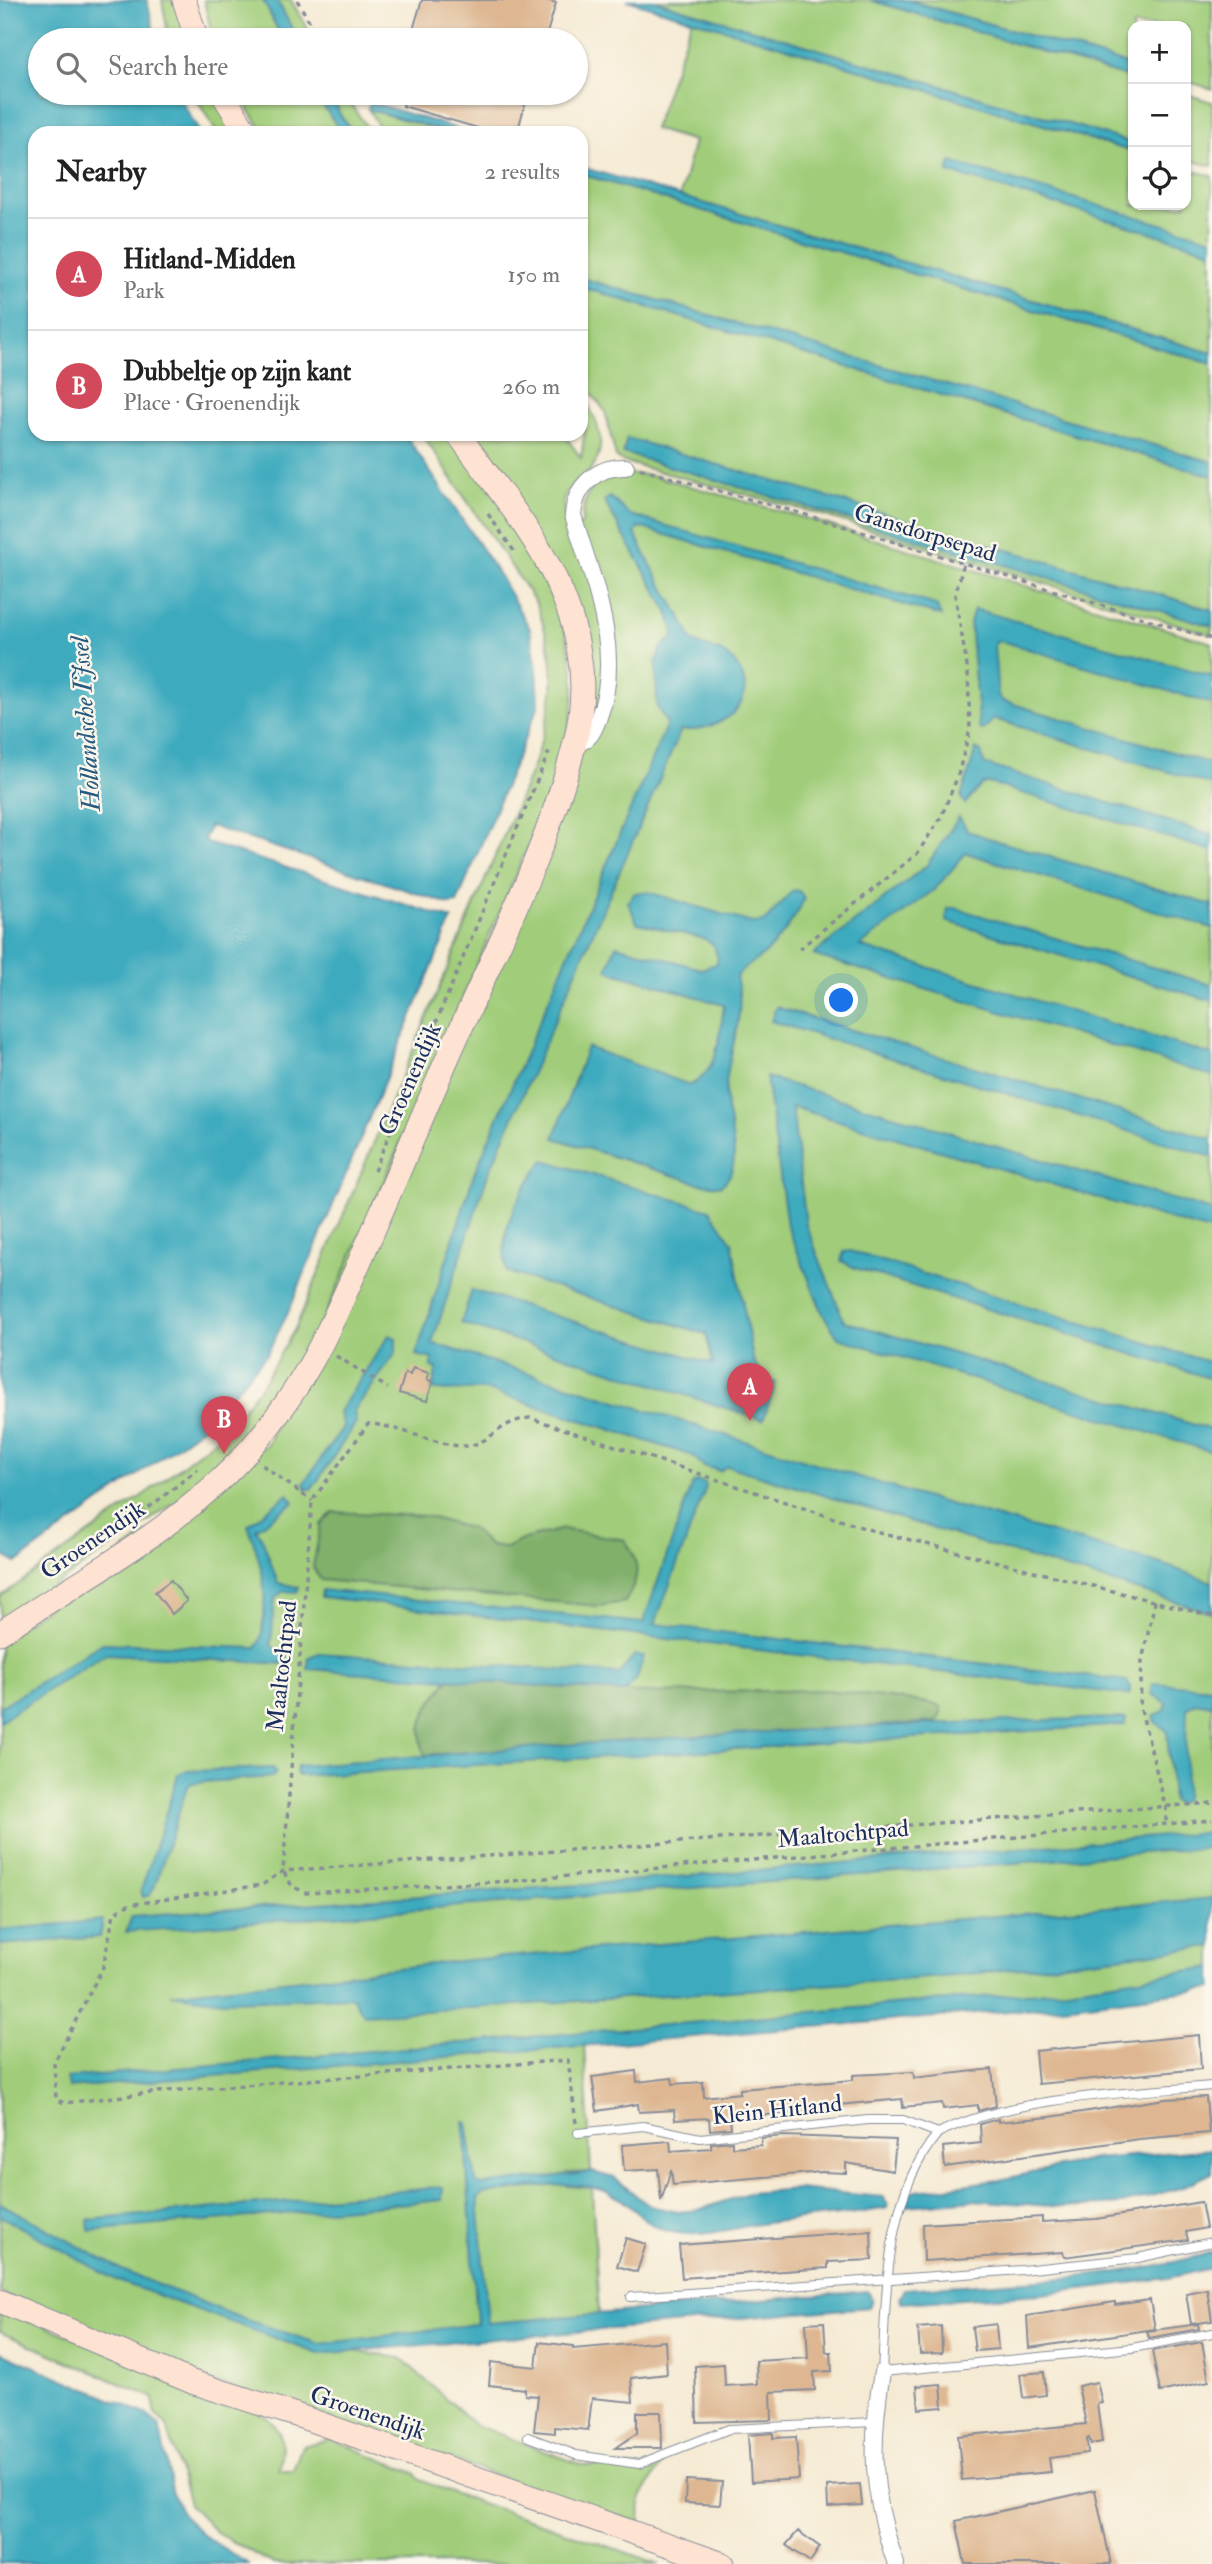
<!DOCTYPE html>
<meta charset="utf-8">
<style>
body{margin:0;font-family:"IM FELL Double Pica",serif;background:#f6f6f6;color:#222}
.controls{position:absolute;right:21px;top:21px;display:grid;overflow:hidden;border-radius:14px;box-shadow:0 2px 5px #0004}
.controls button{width:63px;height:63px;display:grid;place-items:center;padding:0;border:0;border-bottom:2px solid #e0e0e0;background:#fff;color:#222;font:35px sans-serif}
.you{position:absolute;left:842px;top:1001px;width:24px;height:24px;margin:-18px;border:5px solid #fff;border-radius:50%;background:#1a73e8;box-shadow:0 0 0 10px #1a73e833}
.badge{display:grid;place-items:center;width:46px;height:46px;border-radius:50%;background:#d1495b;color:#fff;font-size:23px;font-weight:700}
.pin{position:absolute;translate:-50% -58px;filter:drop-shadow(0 2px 4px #0008)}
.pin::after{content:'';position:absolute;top:37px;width:24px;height:21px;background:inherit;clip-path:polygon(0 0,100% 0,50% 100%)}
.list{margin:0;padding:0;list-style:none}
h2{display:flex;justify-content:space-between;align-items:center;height:91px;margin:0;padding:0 28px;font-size:30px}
h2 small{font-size:23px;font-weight:400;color:#767676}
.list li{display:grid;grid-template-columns:46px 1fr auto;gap:21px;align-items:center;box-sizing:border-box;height:112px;padding:0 28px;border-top:2px solid #e0e0e0}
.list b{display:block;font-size:26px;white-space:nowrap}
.list p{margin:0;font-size:23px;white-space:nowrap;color:#767676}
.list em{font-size:23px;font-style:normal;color:#767676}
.icon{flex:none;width:38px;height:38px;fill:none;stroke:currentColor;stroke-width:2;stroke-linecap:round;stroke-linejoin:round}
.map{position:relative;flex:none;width:1212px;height:2564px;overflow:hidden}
.search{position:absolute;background:#fff;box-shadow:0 2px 5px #0004;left:28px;top:28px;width:560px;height:77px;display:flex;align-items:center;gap:18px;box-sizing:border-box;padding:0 24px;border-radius:38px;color:#767676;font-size:26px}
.panel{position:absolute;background:#fff;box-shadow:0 2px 5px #0004;left:28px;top:126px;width:560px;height:315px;border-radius:21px}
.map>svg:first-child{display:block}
.green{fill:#a1cd7a;stroke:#5e7e6c;stroke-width:2}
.forest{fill:#80b06a;stroke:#4e7064;stroke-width:2}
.water{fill:#3eaabe;stroke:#2c6c8e;stroke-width:2}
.building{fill:#deb792}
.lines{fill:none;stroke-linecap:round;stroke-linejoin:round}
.lane-casing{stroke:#888c98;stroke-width:10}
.street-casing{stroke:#888c98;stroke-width:18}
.secondary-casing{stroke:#888c98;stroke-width:25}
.path{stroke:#888c98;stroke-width:3.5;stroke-dasharray:5 5;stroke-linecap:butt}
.lane{stroke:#fff;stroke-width:8}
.street{stroke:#fff;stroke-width:16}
.secondary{stroke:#fee3d2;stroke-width:23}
.labels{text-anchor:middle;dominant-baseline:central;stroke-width:5;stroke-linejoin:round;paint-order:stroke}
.street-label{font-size:24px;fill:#1b2f5e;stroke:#fbf7ec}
.water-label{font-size:26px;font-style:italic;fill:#275a80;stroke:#fbf7ec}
</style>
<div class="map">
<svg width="1212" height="2564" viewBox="0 0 1212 2564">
<rect width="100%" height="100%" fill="#fbf7ec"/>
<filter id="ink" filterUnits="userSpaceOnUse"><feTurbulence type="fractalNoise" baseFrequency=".0143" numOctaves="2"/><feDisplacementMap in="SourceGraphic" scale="14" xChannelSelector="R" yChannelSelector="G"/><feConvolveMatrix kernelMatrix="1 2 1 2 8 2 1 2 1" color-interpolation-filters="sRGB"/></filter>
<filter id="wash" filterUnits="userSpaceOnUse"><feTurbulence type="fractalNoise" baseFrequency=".00686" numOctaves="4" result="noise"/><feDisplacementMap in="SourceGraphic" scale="28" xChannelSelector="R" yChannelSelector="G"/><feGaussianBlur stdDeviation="1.57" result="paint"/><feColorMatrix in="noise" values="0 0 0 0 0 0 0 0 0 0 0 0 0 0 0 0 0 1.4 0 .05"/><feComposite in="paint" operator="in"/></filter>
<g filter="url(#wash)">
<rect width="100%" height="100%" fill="#f5ead3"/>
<!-- green -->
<path class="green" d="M162,0H187L198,40H169Z
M204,0H263L283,40H213Z
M277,0H291L314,40H298Z
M653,0H870L1133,79V143Z
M908,0H1212V89L1186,81V26H1133V66Z
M692,19L1133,152V205H1186V168L1212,176V239L952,163L949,171L1212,251V353L680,196L694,141L654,129Z
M193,93H219L244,133H217Z
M238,93H314L342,133H264Z
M332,93H343L371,133H353L339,113Z
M1186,94L1212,102V166L1186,159Z
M368,109L450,133H383Z
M581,174L1212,364V462L581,278Z
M581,287L1212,476V610L628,439L624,452L832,508L1212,626V635L816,513L624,462L616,457L605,411L581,380Z
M581,395C597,417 610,447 590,470C583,478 571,485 566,494C559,505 567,519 571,531L582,524C582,475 614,470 654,476L815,521L1212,643V1973L1033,2000L554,2046L584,2044L591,2172L567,2173L568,2186L592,2188L599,2315L318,2354L350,2351L401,2358L475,2425L582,2465L640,2468L662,2464L641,2497L640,2523L213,2381L0,2293V1642L267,1444L592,721L587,664L469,434H564L581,458L585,430L581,428Z
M422,434H454C501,507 562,580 573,670C579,713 559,760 548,800L315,1341L243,1445L176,1502L0,1623V1597L149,1491L225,1432L263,1383L295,1329L532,769C555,699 562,675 536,603Z
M0,2308L261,2413C286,2431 283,2442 279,2470H293L302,2446L331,2439L415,2473L420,2480L449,2492L660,2564H274L218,2534L189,2504L167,2426L155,2413L154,2398L0,2332Z"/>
<!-- forest -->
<path class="forest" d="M333,1512L425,1516L472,1529L490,1546L506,1548L524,1539L563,1529L625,1540C641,1565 640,1576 625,1602L598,1606L321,1580L313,1567L321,1524Z
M449,1679L639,1693L827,1690L929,1703L941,1707V1714L936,1722L425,1755C413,1725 429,1703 449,1679Z"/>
<!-- water -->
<path class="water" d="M0,0H147L156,40H40V93H177L200,133H35V434H405L501,578L530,629L537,669L539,704L457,903L449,904L210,826L204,839L207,843L452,919L288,1313L267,1354L206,1425L16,1563L0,1553Z
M263,0H277L298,40H283Z
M627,0H653L1133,143V152Z
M870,0H908L1133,66V79Z
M314,93L334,95L339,113L353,133H342Z
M370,102L471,133H450L368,109Z
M951,162L1212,239V251L948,172Z
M581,167L1212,353V364L581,174Z
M581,278L1212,462V476L581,287Z
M627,438L1212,610V626L623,453Z
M610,497L630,515L936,605L941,616L639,527L635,533C649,566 669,595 686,627C688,630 690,638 693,641C703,649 718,647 728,656C770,695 725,733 681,730L487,1177L432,1343L917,1495L1165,1565L1212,1582V1613L727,1466L720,1471L703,1466L693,1456L490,1391C470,1387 451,1394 432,1389L437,1368L431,1367L433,1359L416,1355L474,1174L667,724L657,707L656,664L661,648L675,636L668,612L604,501Z
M974,609L1212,676V704L1008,643L998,641L994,645L998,696L1003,701L1212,764V785L994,719L983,730L979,729L970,623Z
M976,749L981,752L984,764L1212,835V851L989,783L982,784L965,804L961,797Z
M959,817L968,831L994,840L1212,905V928L966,853L935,889L860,946L1212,1055V1076L813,955L927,865Z
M793,890L799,891L804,898C799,915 776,944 762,956C752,964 743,967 736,978C749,1017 723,1059 726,1100C728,1125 746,1169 720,1186L701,1184L554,1138L587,1047L690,1085C719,1072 720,1034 724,1005L607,970L616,945L701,969L716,964L718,959L714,946L705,939L637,923L628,902L635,893L648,892L752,923L764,922Z
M948,908H955L1212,985V1001L946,921Z
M776,1007L1212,1139V1157L771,1021Z
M766,1077L1212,1211V1232L792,1107L806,1225L844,1321L1212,1430V1452L838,1338L823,1314L787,1226Z
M544,1160L710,1210L732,1242L753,1359L762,1377L776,1383L763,1420L461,1323L472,1290L713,1364L706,1334L507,1272C496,1230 520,1192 544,1160Z
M850,1251L1212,1363V1379L855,1268L841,1261L844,1252Z
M389,1335L396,1338V1353L354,1411L356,1423L312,1489H306L304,1483L343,1427L339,1412Z
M697,1481L705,1483L706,1487L655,1624L1127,1681L1131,1687L1129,1695L321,1597L322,1590L643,1623L692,1484Z
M288,1494L294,1502L256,1529L262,1538L278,1583L298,1587L297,1592L284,1591L275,1598L271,1645L275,1649L288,1651L287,1664L105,1654L0,1721V1707L102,1643L256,1648C262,1640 262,1632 263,1622C268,1582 260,1562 248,1525Z
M319,1653L619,1674L635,1655L644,1656L636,1681L624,1692L308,1669L309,1657Z
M1153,1683L1212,1688V1705L1195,1702L1187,1708L1185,1799L1177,1804L1172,1800L1167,1731L1156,1723L1154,1717L1165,1710L1166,1703L1151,1693Z
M1126,1718L1125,1725L298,1776L296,1773L297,1766C573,1743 850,1723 1126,1718Z
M273,1768L276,1773L272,1777L192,1783L187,1787L154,1888L150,1895L143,1897L141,1891L178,1775L185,1771Z
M1212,1832V1847L1206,1848L126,1932L132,1916L580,1885Z
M1212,1898V1946L944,1977L364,2015L352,1997L223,2001L170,1994L467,1960Z
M103,1920L100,1937L0,1945V1930Z
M1212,1967V1988L1072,2006L68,2088L66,2078L1060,1990Z
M464,2122H467L476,2182L481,2185L592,2172L614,2178L650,2206L678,2212L698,2210L749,2193L796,2189L883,2197L888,2204L887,2208C847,2216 806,2217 766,2223C734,2227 704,2239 671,2232C646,2227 635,2206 614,2195C577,2176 523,2190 483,2194L478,2198L488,2323L868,2291L872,2300L869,2307L318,2354L118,2281L0,2216V2203L122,2270L241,2318L320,2344L477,2324Z
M1212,2149V2173L1180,2188L1122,2204L1063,2207L973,2200L907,2206L910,2192L999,2180L1095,2159Z
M443,2187L442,2200L89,2231L88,2220Z
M1212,2252V2268L1168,2278L1041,2294L902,2303L899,2299L904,2289C1003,2281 1118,2281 1212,2252Z
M0,2352L146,2414L159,2425L173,2494L183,2516L203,2535L248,2564H0Z"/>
<g id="blocks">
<!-- building -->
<path class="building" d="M422,0H547L556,3L545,40H438L412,33Z
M407,93H512L527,97L517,133H495L403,106Z
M413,1368L429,1373L427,1380L433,1381L427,1401L399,1393L405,1373L410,1375Z
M171,1580L187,1601L172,1614L155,1592Z
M1199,2035L1201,2069L1038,2084L1035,2051Z
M992,2069L996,2106L978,2111V2105L943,2109L942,2103L903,2107L902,2099L838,2105V2109L730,2118L731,2128L710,2130L709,2118L675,2120L674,2110L639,2112L638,2104L597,2111L592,2077L636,2071L637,2082L672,2078L673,2084L703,2082L704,2097L740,2093V2089L853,2080V2075L913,2072L914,2078Z
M1206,2097L1209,2133L1139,2139L945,2167L943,2147L981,2143L980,2124L998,2119V2122L1050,2117L1165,2099Z
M784,2136L896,2140L893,2171L846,2163V2173L822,2172L673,2185L671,2170L661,2201L658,2169L624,2171L622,2145L670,2141L671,2151L711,2148V2143L732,2141V2147L761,2145V2138Z
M1201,2202L1206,2228L1186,2232L1188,2240L1064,2257L1063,2252L924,2261L923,2224L1042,2217V2222L1096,2219Z
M871,2231L872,2260L828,2262V2268L682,2278L679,2245Z
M626,2238L646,2244L637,2272L617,2266Z
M1207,2289L1212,2321L1191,2324L1186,2293Z
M1150,2300L1155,2329L1029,2348L1027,2316L1115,2302V2305Z
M824,2322L826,2352H831L832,2371L814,2372L815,2390L771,2392L772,2420L697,2422L695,2366L724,2364L725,2386L757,2384L756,2361L808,2358L806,2323Z
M996,2324L998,2349L975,2351L972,2327Z
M1198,2324L1199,2329L1149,2338L1147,2331Z
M941,2326L942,2353L920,2354L918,2328Z
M665,2341L667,2374L631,2378L633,2402L592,2398L588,2430L555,2427V2433L534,2431L538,2396L525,2395V2389L489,2385L491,2362L536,2367L539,2342L573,2346V2349Z
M1202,2342L1209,2381L1160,2392L1152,2351Z
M1044,2372L1046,2395L1023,2398L1020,2374Z
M1097,2382L1102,2403L1097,2404L1102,2442L1091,2444L1089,2438L1087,2439L1088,2453L1049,2458L1051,2472L962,2480L958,2436L1086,2424L1078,2386Z
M941,2384L943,2407L919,2409L917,2386Z
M637,2412H661L662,2448H616L637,2433Z
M773,2433V2438L796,2437L799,2479L751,2482L748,2435Z
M686,2480L722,2482L720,2505L685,2503Z
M860,2484L862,2505L828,2507L827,2486Z
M1095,2490L1111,2564H965L956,2521Z
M798,2531L820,2547L810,2562L786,2545Z"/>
</g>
</g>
<g filter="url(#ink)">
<use href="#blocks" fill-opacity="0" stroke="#888c98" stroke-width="2"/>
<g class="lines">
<defs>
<path id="lane" d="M578,2133L643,2126L700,2138L868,2120H903L938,2133C884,2199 887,2291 882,2372L1132,2348L1212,2333
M938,2133C1014,2096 1128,2093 1212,2086
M631,2297L1022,2270L1138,2258L1212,2242
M528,2437L576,2455L639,2464L729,2429L874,2422"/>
<path id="street" d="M575,743C590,742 594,730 599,717C624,651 592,578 573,515C575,485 598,466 626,467
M882,2372C870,2445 871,2493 896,2564"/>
<path id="secondary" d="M184,0L197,40
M222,93L247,133
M0,1633C84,1577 182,1527 249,1450C309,1383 334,1319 370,1238C395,1181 419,1124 444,1066C488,965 547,852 574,746C582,716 584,682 579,653C567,569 506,501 458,434
M0,2301L192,2382L296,2415L723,2564"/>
</defs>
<!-- lane casing -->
<use href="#lane" class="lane-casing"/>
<!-- street casing -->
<use href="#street" class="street-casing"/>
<!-- secondary casing -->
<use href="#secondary" class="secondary-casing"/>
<!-- path -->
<path class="path" d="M297,0L316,33
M640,469L803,514L1212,639
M488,514L516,554
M799,949L917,854L941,817L957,778L970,730L968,672L955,595L964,563
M374,1171L549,752
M336,1356L388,1388
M262,1465L312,1501
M133,1520L198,1469
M1155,1601L1142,1661L1140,1706L1166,1809V1824
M1212,1616L867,1529L530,1418C499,1421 491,1444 466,1446C443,1448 398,1425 368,1424L312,1501L283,1871L292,1886L306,1893L511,1881L1212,1820
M576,2123L568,2060L167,2091L64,2103L56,2099L54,2063L103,1967L114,1913L128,1905L262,1885L283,1871L1212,1803"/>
<!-- lane -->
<use href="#lane" class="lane"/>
<!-- street -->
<use href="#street" class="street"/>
<!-- secondary -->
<use href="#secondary" class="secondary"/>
</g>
</g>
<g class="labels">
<!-- street labels -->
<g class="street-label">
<text transform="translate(925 533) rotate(17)">Gansdorpsepad</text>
<text transform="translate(410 1079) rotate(-66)">Groenendijk</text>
<text transform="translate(93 1540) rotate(-34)">Groenendijk</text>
<text transform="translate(282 1666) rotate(-84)">Maaltochtpad</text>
<text transform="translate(843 1834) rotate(-5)">Maaltochtpad</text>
<text transform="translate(777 2110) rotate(-6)">Klein Hitland</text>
<text transform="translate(368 2413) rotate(19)">Groenendijk</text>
</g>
<!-- water labels -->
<g class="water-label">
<text transform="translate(86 724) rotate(-94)">Hollandsche IJssel</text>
</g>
</g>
</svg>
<div class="controls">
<button>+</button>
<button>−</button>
<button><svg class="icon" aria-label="locate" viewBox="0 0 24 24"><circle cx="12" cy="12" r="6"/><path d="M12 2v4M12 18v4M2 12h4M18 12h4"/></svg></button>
</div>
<div class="you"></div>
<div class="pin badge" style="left:750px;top:1421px">A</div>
<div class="pin badge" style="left:224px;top:1454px">B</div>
<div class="search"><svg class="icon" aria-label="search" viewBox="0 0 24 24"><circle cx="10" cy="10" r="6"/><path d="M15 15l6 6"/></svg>Search here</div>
<section class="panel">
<h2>Nearby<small>2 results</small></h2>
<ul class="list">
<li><span class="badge">A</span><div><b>Hitland-Midden</b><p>Park</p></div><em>150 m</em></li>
<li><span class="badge">B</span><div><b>Dubbeltje op zijn kant</b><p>Place · Groenendijk</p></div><em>260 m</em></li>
</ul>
</section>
</div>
